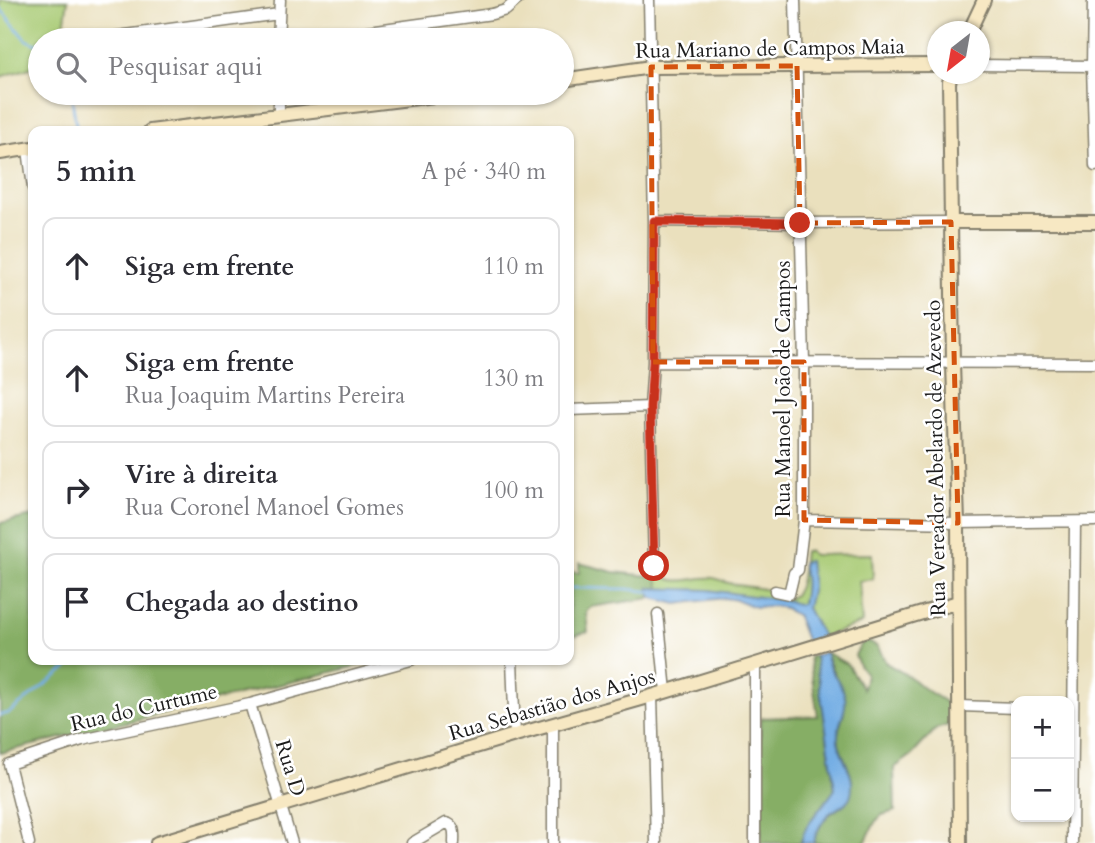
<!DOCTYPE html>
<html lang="pt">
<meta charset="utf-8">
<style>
body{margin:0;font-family:Cardo,serif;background:#f7f7f7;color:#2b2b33}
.controls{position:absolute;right:21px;bottom:21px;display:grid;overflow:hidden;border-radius:14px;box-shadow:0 2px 5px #0004}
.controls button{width:63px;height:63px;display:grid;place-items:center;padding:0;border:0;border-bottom:2px solid #e1e1e2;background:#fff;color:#2b2b33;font:35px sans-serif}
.compass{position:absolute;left:927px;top:21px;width:63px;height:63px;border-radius:50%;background:#fff;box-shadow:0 2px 5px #0004;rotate:211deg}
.stop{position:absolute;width:21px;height:21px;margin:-16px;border:5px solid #c8321e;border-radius:50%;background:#fff}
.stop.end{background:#c8321e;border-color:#fff;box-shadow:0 2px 7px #0008}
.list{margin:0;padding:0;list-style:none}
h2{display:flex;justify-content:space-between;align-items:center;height:91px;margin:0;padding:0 28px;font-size:30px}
h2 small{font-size:23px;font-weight:400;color:#7c7c81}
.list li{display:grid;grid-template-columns:46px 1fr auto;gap:21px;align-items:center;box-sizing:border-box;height:98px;margin:0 14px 14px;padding:0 14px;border:2px solid #e1e1e2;border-radius:14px}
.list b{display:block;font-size:26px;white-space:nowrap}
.list p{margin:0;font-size:23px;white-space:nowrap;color:#7c7c81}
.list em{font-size:23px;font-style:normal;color:#7c7c81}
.icon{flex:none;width:38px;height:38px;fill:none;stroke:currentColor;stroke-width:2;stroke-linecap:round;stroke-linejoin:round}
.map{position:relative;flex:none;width:1095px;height:843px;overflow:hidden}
.search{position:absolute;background:#fff;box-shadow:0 2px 5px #0004;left:28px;top:28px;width:546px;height:77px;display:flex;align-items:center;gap:18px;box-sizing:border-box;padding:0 24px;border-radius:38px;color:#7c7c81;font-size:26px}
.panel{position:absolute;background:#fff;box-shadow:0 2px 5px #0004;left:28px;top:126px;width:546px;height:539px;border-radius:14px}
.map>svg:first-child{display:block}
.green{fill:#a8ca73;stroke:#627348;stroke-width:2}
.forest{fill:#86ae65;stroke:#516540;stroke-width:2}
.water{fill:#74aee4;stroke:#486580;stroke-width:2}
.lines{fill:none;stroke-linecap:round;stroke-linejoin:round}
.stream{stroke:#74aee4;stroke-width:2.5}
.street-casing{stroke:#837e6c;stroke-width:13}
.secondary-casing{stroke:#837e6c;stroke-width:16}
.street{stroke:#fff;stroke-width:10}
.secondary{stroke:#f7e8c3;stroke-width:12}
.route{stroke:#c8321e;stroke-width:9}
.marked{fill:none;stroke:#d4530e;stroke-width:5;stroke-dasharray:14 9;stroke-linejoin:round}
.labels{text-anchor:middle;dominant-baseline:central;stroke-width:5;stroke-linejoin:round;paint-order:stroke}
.street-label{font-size:21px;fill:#1c1c1c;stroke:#fff}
</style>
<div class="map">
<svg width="1095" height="843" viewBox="0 0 1095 843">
<rect width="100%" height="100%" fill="#fff"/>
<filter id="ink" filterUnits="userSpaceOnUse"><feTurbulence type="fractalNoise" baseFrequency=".0143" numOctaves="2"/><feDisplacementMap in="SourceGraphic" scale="14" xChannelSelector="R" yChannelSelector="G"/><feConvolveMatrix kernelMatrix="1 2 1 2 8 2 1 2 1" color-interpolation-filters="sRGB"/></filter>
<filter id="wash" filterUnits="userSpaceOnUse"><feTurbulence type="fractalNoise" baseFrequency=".00686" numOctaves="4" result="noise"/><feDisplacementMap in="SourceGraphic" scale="28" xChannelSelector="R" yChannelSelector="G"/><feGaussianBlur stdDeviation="1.57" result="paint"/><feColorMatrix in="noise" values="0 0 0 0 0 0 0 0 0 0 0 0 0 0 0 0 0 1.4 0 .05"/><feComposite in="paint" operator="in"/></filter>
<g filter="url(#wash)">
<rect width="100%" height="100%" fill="#eae0bd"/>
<!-- green -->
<path class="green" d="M0,0H68L62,40H40V65L0,77Z
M804,551H809L813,555L872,554L873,579L859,581L862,623L823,637L807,608L812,586L803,562C805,577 806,589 802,604L797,605L789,601L708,590L660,589L657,577L652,576L657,572L661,573C674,588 695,576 713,578C720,579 726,583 733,584C745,587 759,587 771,591C778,594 782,600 791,597C803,592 802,563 804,551Z"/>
<!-- forest -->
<path class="forest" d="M33,516V660H381L0,753V523Z
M579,563L614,572L657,577L660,589L650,588L652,598L590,607L586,612L588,632L569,637V572L579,573Z
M867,641L878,647L886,663L910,677L923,688L949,704V725L936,729L912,755L894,768L895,811L882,815L875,822L865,843H813C816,833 821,822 829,815C835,809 846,806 849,797C858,776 842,760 838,740C836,729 844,719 844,709C844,690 831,669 825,652L847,664L863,689L866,674L859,665L855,655L862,643Z
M815,656L835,790C823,808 805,821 801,843H761L760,718L818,716L809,657Z"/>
<!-- water -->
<path class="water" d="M809,561L812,586L807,608L823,637L807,642L797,617L785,608L774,606L755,607L737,600L724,598L677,604L652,598L649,588L708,590L789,601L797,605L802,604C806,589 805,577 802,562Z
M825,652C826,657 828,663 830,668C835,677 843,686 845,697C848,712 836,725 838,740C841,760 858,776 850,797C846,806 835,809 829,814C821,822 816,833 813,843H801C805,821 823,808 835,789L815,656Z"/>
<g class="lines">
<!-- stream -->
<path class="stream" d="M0,8L25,39L40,46
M71,93L77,131
M569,588L627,589L654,592
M0,715L9,713L77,660"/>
</g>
</g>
<g filter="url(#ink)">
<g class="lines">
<defs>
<path id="street" d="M1093,0L1092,66L1095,166
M89,40L279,14
M278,40L280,0
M304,40L492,14L506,10L517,0
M979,65L1095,66
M279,93V114
M28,149L33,188
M654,221L800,223L951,222
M653,362L1095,363
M650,407L654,566
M569,410L650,407L653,362L654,221L649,0
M804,520L958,523L1095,521
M775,591L789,594L794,573L798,570L804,520V362L795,0
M658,614L666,691
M512,660L515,735
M755,665V843
M652,696L656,843
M250,704L292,843
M960,706L1016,708
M553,726V843
M29,843L9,764L82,740L250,704L411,660
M412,843L446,823C456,825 454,835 454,843
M1072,843L1075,522"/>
<path id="secondary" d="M969,32L984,0
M952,74L949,82L953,363L958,523L960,843
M562,80L651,67L937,65
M150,131L458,93
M0,153L33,148
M951,222H1095
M157,843L515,735L652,696L958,602"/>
</defs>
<!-- street casing -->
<use href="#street" class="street-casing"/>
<!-- secondary casing -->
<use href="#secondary" class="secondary-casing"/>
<!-- street -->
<use href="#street" class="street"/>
<!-- secondary -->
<use href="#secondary" class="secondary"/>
</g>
</g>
<g class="lines" filter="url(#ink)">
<!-- route -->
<path class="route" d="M654,566L650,407L653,362L654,221L800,223"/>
</g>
<!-- marked area -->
<path class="marked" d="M797,66L800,223L951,222L958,523L804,520V362H653L651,67Z"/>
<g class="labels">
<!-- street labels -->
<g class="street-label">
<text transform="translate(770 49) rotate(-1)">Rua Mariano de Campos Maia</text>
<text transform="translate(783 389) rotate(-90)">Rua Manoel João de Campos</text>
<text transform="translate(936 458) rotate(-91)">Rua Vereador Abelardo de Azevedo</text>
<text transform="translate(552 705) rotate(-16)">Rua Sebastião dos Anjos</text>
<text transform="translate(144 708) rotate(-13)">Rua do Curtume</text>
<text transform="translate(290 768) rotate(73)">Rua D</text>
</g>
</g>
</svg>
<div class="controls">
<button>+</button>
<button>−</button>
</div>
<svg class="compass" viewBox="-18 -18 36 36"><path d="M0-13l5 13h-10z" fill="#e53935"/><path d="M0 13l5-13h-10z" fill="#7c7c81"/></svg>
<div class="stop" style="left:654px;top:566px"></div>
<div class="stop end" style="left:800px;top:223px"></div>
<div class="search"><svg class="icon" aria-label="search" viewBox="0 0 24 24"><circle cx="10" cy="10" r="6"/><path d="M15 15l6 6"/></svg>Pesquisar aqui</div>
<section class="panel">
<h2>5 min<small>A pé · 340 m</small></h2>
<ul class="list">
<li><svg class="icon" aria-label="ahead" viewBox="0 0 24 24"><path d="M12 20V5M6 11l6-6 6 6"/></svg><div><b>Siga em frente</b></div><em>110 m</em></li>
<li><svg class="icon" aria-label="ahead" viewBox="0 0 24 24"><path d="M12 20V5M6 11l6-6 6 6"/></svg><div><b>Siga em frente</b><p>Rua Joaquim Martins Pereira</p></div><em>130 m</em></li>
<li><svg class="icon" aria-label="right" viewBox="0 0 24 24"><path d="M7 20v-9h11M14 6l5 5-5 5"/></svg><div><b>Vire à direita</b><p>Rua Coronel Manoel Gomes</p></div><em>100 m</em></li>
<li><svg class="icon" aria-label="arrive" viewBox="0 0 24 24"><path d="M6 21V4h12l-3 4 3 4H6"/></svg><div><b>Chegada ao destino</b></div></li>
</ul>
</section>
</div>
